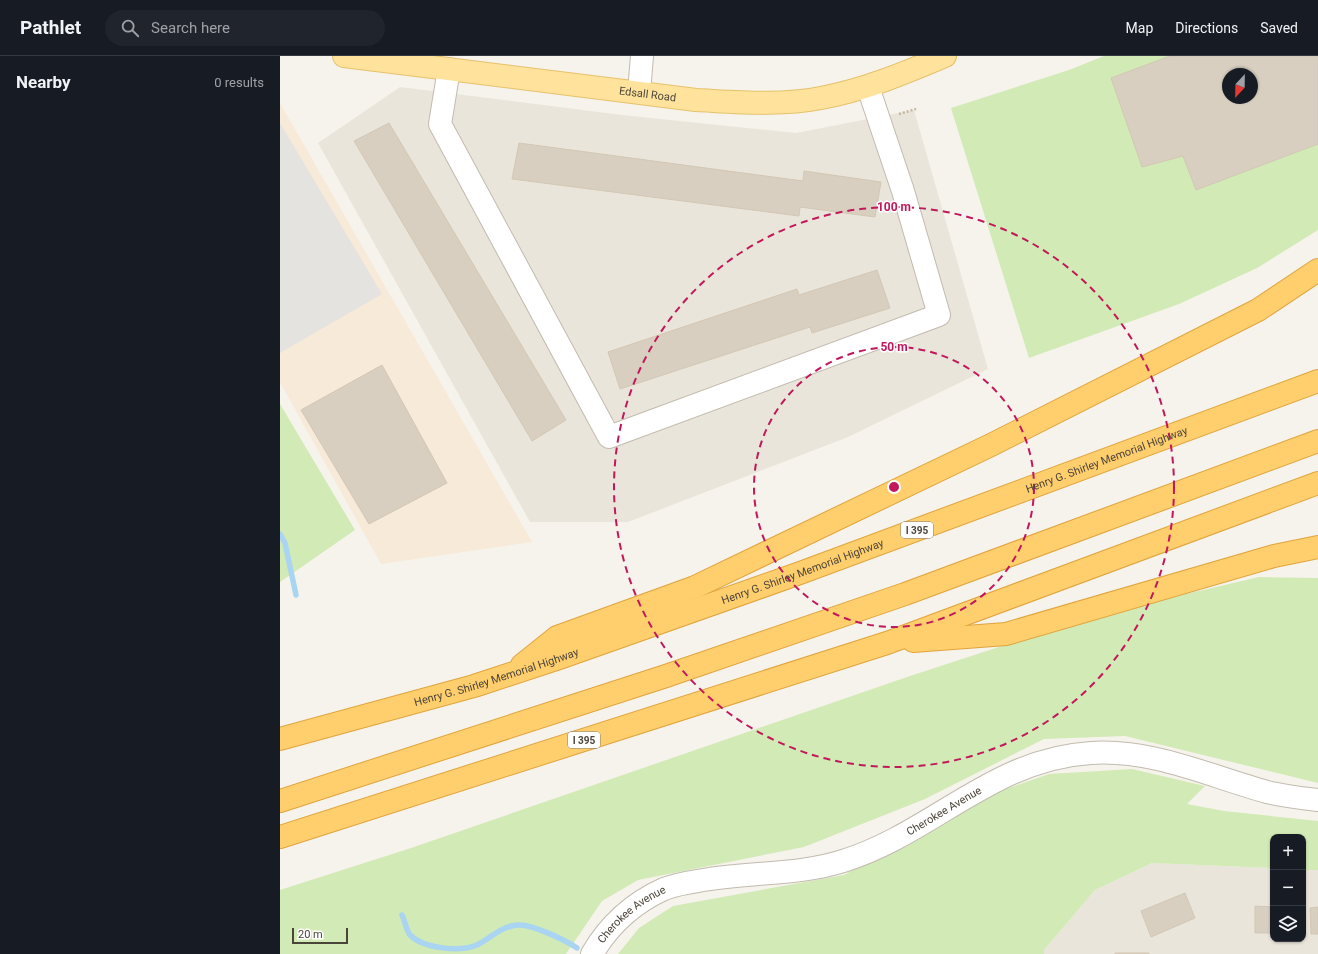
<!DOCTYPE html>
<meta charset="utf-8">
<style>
body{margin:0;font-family:Roboto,sans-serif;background:#20242c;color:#f1f3f6}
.controls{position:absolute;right:12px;bottom:12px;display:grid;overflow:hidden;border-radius:8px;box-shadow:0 1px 3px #0004}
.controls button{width:36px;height:36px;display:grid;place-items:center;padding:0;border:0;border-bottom:1px solid #363941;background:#171b24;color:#f1f3f6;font:20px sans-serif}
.compass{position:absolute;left:942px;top:12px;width:36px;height:36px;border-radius:50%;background:#171b24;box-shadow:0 1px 3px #0004;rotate:202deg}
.scale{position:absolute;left:12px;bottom:10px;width:56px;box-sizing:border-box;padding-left:4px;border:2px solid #4b4439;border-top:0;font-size:11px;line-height:14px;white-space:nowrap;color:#4b4439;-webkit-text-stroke:3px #fff;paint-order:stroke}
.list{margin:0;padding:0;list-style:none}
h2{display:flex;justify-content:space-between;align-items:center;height:52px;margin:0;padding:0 16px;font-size:17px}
h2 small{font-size:13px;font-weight:400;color:#9ea1a6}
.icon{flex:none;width:22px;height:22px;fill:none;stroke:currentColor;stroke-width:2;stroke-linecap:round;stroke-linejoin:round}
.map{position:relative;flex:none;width:1038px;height:898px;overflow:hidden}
header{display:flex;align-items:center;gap:24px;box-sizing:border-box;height:56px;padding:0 20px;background:#171b24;border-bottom:1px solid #363941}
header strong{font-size:19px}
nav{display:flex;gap:22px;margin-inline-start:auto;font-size:14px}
.search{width:280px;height:36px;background:#20242c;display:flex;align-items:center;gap:10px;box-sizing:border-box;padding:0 14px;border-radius:22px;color:#9ea1a6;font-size:15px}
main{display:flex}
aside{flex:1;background:#171b24}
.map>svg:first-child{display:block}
.residential{fill:#eae5da}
.commercial{fill:#f7ead8}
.green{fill:#d2eab5;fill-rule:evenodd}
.parking{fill:#e5e3e0}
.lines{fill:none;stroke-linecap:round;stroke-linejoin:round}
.stream{stroke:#a9d4f2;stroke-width:5.5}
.building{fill:#d8cfc1;stroke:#d3c7b4;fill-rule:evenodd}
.minor-casing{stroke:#c2bbae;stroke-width:24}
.major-casing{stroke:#e6c16a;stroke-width:24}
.highway-casing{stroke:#e0a43c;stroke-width:24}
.path{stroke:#c4b79f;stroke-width:2.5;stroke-dasharray:2 2;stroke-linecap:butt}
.minor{stroke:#fff;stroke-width:22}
.major{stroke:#ffe39c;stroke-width:22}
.highway{stroke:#ffcf6e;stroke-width:22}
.ring{fill:none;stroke:#c2185b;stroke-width:2;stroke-dasharray:7 5}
.labels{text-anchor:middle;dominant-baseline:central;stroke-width:3;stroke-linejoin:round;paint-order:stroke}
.shield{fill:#fff;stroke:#817c74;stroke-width:1}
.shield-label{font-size:10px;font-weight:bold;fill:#4b4439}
.street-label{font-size:11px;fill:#4b4439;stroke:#fff}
.centre{fill:#c2185b;stroke:#fff;stroke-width:2}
.ring-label{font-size:12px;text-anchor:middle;font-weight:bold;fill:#c2185b;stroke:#fff;stroke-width:3;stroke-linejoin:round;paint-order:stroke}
</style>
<header>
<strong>Pathlet</strong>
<div class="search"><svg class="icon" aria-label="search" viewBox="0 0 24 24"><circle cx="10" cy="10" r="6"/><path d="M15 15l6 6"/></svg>Search here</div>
<nav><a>Map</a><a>Directions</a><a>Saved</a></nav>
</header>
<main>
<aside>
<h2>Nearby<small>0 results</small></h2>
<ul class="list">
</ul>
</aside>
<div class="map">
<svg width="1038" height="898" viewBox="0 0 1038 898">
<rect width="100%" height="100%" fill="#f6f3ec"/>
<!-- residential -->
<path class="residential" d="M120,31L342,59L516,77L634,54L708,313L568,381L348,466H250L38,87Z
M872,807L993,812V883H1023V814H1038V898H764V894L815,834Z"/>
<!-- commercial -->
<path class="commercial" d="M0,47L252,486L101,508L0,326Z"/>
<!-- green -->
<path class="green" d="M824,0H1038V174L977,212L899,248L749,302L671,52L789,14ZM948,18H972V42H948Z
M0,348L75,474L0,526Z
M979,521L1038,522V727L845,680L764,683L645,743L524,791L358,824L322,845L286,898H0V834L131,792L630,620L820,558Z
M852,713L925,730L907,748L944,755L1038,765V814H1023V781H993V812L872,807L815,834L764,894V898H338L359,872L393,850L564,819L706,740L769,718Z"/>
<!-- parking -->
<path class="parking" d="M0,67L102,238L0,297Z"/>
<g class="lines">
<!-- stream -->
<path class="stream" d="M0,478L5,487L16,539
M122,859C125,865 126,874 130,879C144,893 180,896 197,889C211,882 221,870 238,869C252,868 285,884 297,892"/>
</g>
<!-- building -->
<path class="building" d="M890,0H1038V88L916,134L903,100L862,111L831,22ZM948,18H972V42H948Z
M109,67L286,364L252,385L74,85Z
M239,87L523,125L524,115L601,126L595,161L520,151L519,160L232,123Z
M597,214L610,252L532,277L530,271L340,333L328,296L517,233L519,239Z
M102,309L167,427L89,468L21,354Z
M905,837L915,862L871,881L861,855Z
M975,850L993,851V877H975Z
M1023,851H1025L1024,877H1023Z
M1038,851V878H1031L1030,852Z
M835,897H869V898H835Z"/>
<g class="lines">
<defs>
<g id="minor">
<path d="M169,13L160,68L329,381L659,259L623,135L588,31"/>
<path d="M359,36L362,0"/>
<path id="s1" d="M312,898C329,869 353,847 384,833C396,828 410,826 423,824C468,816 520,819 563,805C653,777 712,703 811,697C873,693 929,720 987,736C1004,740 1021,742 1038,744"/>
</g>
<g id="major">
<path id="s2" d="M64,0L416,44C457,46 500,50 541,42C584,34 625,17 665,0"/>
</g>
<g id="highway">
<path d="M633,585L726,578L994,500L1038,491"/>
<path d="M242,609L277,581L415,531L711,389L978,254L1038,214"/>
<path id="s3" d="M0,683L194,630L282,601L520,517L1038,325"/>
<path d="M0,745L386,620L625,538L1038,385"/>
<path d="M0,781L607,587L1038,427"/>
</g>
</defs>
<!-- minor casing -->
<use href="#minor" class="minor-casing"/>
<!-- major casing -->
<use href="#major" class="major-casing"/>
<!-- highway casing -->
<use href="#highway" class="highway-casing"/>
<!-- path -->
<path class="path" d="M619,58L636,53"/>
<!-- minor -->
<use href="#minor" class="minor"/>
<!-- major -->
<use href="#major" class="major"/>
<!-- highway -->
<use href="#highway" class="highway"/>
</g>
<!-- distance rings -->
<g class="ring">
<circle cx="614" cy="431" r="140"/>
<circle cx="614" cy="431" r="280"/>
</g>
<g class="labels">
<!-- shield labels -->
<g class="shield">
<rect x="621" y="466" width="32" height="16" rx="3"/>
<rect x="288" y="676" width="32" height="16" rx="3"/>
</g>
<g class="shield-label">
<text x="637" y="474">I 395</text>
<text x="304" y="684">I 395</text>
</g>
<!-- street labels -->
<g class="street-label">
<text stroke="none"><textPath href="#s2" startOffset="306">Edsall Road</textPath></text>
<text stroke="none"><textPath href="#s3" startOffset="873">Henry G. Shirley Memorial Highway</textPath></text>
<text stroke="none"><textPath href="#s3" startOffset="549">Henry G. Shirley Memorial Highway</textPath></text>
<text stroke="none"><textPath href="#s3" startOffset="225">Henry G. Shirley Memorial Highway</textPath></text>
<text stroke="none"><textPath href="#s1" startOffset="393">Cherokee Avenue</textPath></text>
<text stroke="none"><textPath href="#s1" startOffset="57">Cherokee Avenue</textPath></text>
</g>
</g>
<circle cx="614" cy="431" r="6" class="centre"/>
<g class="ring-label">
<text x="614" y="155">100 m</text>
<text x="614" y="295">50 m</text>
</g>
</svg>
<div class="controls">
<button>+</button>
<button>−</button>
<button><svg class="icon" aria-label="layers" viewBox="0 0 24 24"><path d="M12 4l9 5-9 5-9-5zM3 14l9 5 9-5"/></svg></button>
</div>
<svg class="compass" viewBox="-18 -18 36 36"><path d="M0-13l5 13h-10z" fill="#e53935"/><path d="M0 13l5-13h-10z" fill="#9ea1a6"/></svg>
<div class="scale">20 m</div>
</div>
</main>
